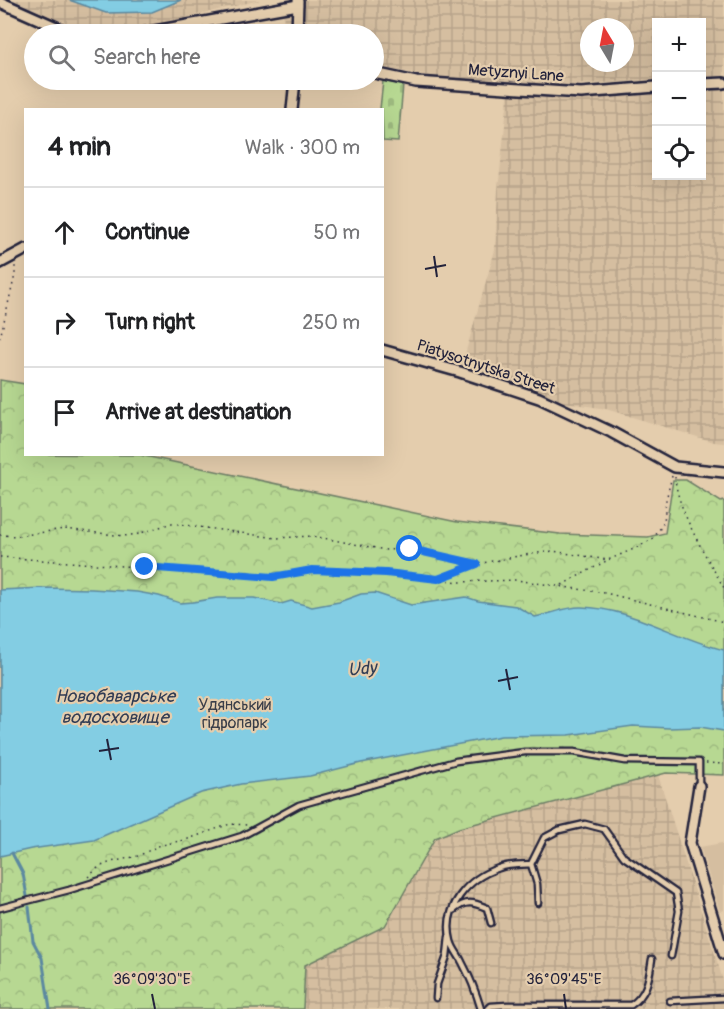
<!DOCTYPE html>
<meta charset="utf-8">
<style>
body{margin:0;font-family:Pangolin,sans-serif;background:#f2f2f2;color:#202124}
.controls{position:absolute;right:18px;top:18px;display:grid;overflow:hidden;border-radius:0px;box-shadow:0 6px 24px #0002}
.controls button{width:54px;height:54px;display:grid;place-items:center;padding:0;border:0;border-bottom:2px solid #e0e0e0;background:#fff;color:#202124;font:30px sans-serif}
.compass{position:absolute;left:580px;top:18px;width:54px;height:54px;border-radius:50%;background:#fff;box-shadow:0 6px 24px #0002;rotate:350deg}
.stop{position:absolute;width:18px;height:18px;margin:-14px;border:4px solid #1a73e8;border-radius:50%;background:#fff}
.stop.end{background:#1a73e8;border-color:#fff;box-shadow:0 2px 6px #0008}
.list{margin:0;padding:0;list-style:none}
h2{display:flex;justify-content:space-between;align-items:center;height:78px;margin:0;padding:0 24px;font-size:26px}
h2 small{font-size:20px;font-weight:400;color:#757577}
.list li{display:grid;grid-template-columns:39px 1fr auto;gap:18px;align-items:center;box-sizing:border-box;height:90px;padding:0 24px;border-top:2px solid #e0e0e0}
.list b{display:block;font-size:22px;white-space:nowrap}
.list em{font-size:20px;font-style:normal;color:#757577}
.icon{flex:none;width:33px;height:33px;fill:none;stroke:currentColor;stroke-width:2;stroke-linecap:round;stroke-linejoin:round}
.map{position:relative;flex:none;width:724px;height:1009px;overflow:hidden}
.search{position:absolute;background:#fff;box-shadow:0 6px 24px #0002;left:24px;top:24px;width:360px;height:66px;display:flex;align-items:center;gap:15px;box-sizing:border-box;padding:0 21px;border-radius:33px;color:#757577;font-size:22px}
.panel{position:absolute;background:#fff;box-shadow:0 6px 24px #0002;left:24px;top:108px;width:360px;height:348px;border-radius:0px}
.map>svg:first-child{display:block}
.built{fill:#d5bea0}
.industrial{fill:url(#industrial-grid);fill-rule:evenodd}
.cemetery{fill:url(#cemetery-stones);stroke:#6c7d66;stroke-width:1.5}
.park{fill:url(#park-crowns);stroke:#6c7d66;stroke-width:1.5}
.water{fill:#83cde3;stroke:#5c89a0;stroke-width:1.5}
.lines{fill:none;stroke-linecap:round;stroke-linejoin:round}
.stream{stroke:#5c89a0;stroke-width:3}
.lane-casing{stroke:#22223b;stroke-width:9}
.street-casing{stroke:#22223b;stroke-width:14}
.path{stroke:#22223b;stroke-width:1.5;stroke-dasharray:1.5 4.5;stroke-linecap:butt}
.lane{stroke:#e4cdad;stroke-width:4.5}
.street{stroke:#e4cdad;stroke-width:9}
.route{stroke:#1a73e8;stroke-width:8}
.ticks{fill:none;stroke:#22223b;stroke-width:2}
.labels{text-anchor:middle;dominant-baseline:central;stroke-width:4.5;stroke-linejoin:round;paint-order:stroke}
.street-label{font-size:16px;fill:#22223b;stroke:#e4cdad}
.park-label{font-size:16px;fill:#383d48;stroke:#e4cdad}
.water-label{font-size:18px;font-style:italic;fill:#313c54;stroke:#e4cdad}
.ticks-label{font-size:15px;text-anchor:middle;fill:#22223b;stroke:#e4cdad;stroke-width:4.5;stroke-linejoin:round;paint-order:stroke}
</style>
<div class="map">
<svg width="724" height="1009" viewBox="0 0 724 1009">
<defs>
<pattern id="industrial-grid" width="8" height="8" patternUnits="userSpaceOnUse" patternTransform="scale(1.5)"><rect width="8" height="8" fill="#d5bea0"/><path d="M0 4h8M4 0v8" fill="none" stroke="#b7a38b"/></pattern>
<pattern id="cemetery-stones" width="16" height="16" patternUnits="userSpaceOnUse" patternTransform="scale(1.5)"><rect width="16" height="16" fill="#b7d892"/><path d="M2 7V4a2 2 0 0 1 4 0v3zM10 15v-3a2 2 0 0 1 4 0v3z" fill="#9db97f"/></pattern>
<pattern id="park-crowns" width="20" height="18" patternUnits="userSpaceOnUse" patternTransform="scale(1.5)"><rect width="20" height="18" fill="#b7d892"/><path d="M2 6a3 3 0 1 1 6 0M12 15a3 3 0 1 1 6 0" fill="none" stroke="#9db97f"/></pattern>
</defs>
<rect width="100%" height="100%" fill="#e4cdad"/>
<filter id="ink" filterUnits="userSpaceOnUse"><feTurbulence type="fractalNoise" baseFrequency=".0167" numOctaves="2"/><feDisplacementMap in="SourceGraphic" scale="12" xChannelSelector="R" yChannelSelector="G"/><feConvolveMatrix kernelMatrix="1 2 1 2 8 2 1 2 1" color-interpolation-filters="sRGB"/></filter>
<g filter="url(#ink)">
<!-- built -->
<path class="built" d="M722,843L724,851V910L720,912L700,847Z"/>
<!-- industrial -->
<path class="industrial" d="M2,0H260L117,34H83Z
M284,0H724V77L702,78V22H656V80L517,88L581,93L656,87V176H702V84L724,83V443L714,442L606,409L539,398L460,372L495,250L498,190L509,88L374,67V34H283ZM589,27H625V63H589Z
M658,775L724,983V1009H303L305,965L385,925L435,839L459,828Z"/>
<!-- cemetery -->
<path class="cemetery" d="M383,81L403,85L398,142L383,141L382,110L380,109Z"/>
<!-- park -->
<path class="park" d="M0,380L25,384L26,454L140,455L457,522L560,534L648,537L665,533L673,480H686L721,502L724,501V775L666,773L459,828L435,838L385,926L305,965L303,1009H0Z"/>
<!-- water -->
<path class="water" d="M69,0H181L152,12L106,13Z
M43,588L92,589L137,592L159,596L180,603L193,602L217,598H254L281,604L291,601L312,607L339,602L361,594L375,593L411,605L466,597L478,601L516,606L535,617C551,614 565,607 581,607C632,608 675,638 724,650V731L700,727L669,728L633,726L569,735L501,736L361,763L310,776L241,784L201,793L94,840L31,849L0,856V590Z"/>
<g class="lines">
<!-- stream -->
<path class="stream" d="M12,853L23,874L27,896
M29,907L33,941L42,958L50,1009"/>
<defs>
<path id="lane" d="M531,864L537,884L538,903
M0,908L69,890L242,836L299,805L456,761L525,752H574L625,761L699,762V786
M454,910C466,900 473,902 487,908L491,923
M436,998L437,984L447,956L449,937
M670,1001L724,998
M481,1009C476,992 470,977 462,962C459,955 453,949 451,941C442,907 468,878 499,868C509,864 521,865 531,864L544,838L559,830L585,824L604,829L624,857L676,893L679,911L671,956
M488,1009L491,1006L507,1005H631C648,994 649,977 652,959"/>
<path id="street" d="M0,2L72,34
M138,34L298,5
M297,34L298,1
M374,73L416,82L581,93L656,87
M702,84L724,83
M292,110L295,80
M0,263L26,249
M382,350L460,372L539,398L611,432L675,467L724,472
M699,786L690,843L724,954"/>
</defs>
<!-- lane casing -->
<use href="#lane" class="lane-casing"/>
<!-- street casing -->
<use href="#street" class="street-casing"/>
<!-- path -->
<path class="path" d="M0,338L15,275V266
M675,477C677,511 707,557 724,588
M0,535L18,536L64,529L124,536L138,534L172,523L276,538L312,536L386,550L410,549L477,564
M0,557L273,577L312,570L386,573L460,582L516,580L605,593L724,622
M440,579L477,564L524,555L553,551L608,560L636,548L654,538L664,522L666,500L672,476
M562,585L608,560
M706,763L724,764
M88,877L99,867L111,862L138,856L158,846L188,839L230,824L248,825"/>
<!-- lane -->
<use href="#lane" class="lane"/>
<!-- street -->
<use href="#street" class="street"/>
</g>
</g>
<g class="lines" filter="url(#ink)">
<!-- route -->
<path class="route" d="M145,567L273,577L312,570L386,573L438,579L477,564L410,549"/>
</g>
<!-- ticks -->
<path class="ticks" d="M434,256L437,277M425,269L446,265M506,669L510,690M498,681L518,677M107,739L111,760M99,751L119,748M152,994L155,1009M564,994L566,1009"/>
<g class="labels">
<!-- street labels -->
<g class="street-label">
<text transform="translate(516 73) rotate(4)">Metyznyi Lane</text>
<text transform="translate(486 367) rotate(18)">Piatysotnytska Street</text>
</g>
<!-- park labels -->
<g class="park-label">
<text x="235" y="705">Удянський<tspan x="235" dy="18">гідропарк</tspan></text>
</g>
<!-- water labels -->
<g class="water-label">
<text transform="translate(362 669) rotate(-5)">Udy</text>
<text x="115" y="696">Новобаварське<tspan x="115" dy="21">водосховище</tspan></text>
</g>
</g>
<g class="ticks-label">
<text x="152" y="984">36°09'30"E</text>
<text x="564" y="984">36°09'45"E</text>
</g>
</svg>
<div class="controls">
<button>+</button>
<button>−</button>
<button><svg class="icon" aria-label="locate" viewBox="0 0 24 24"><circle cx="12" cy="12" r="6"/><path d="M12 2v4M12 18v4M2 12h4M18 12h4"/></svg></button>
</div>
<svg class="compass" viewBox="-18 -18 36 36"><path d="M0-13l5 13h-10z" fill="#e53935"/><path d="M0 13l5-13h-10z" fill="#757577"/></svg>
<div class="stop" style="left:410px;top:549px"></div>
<div class="stop end" style="left:145px;top:567px"></div>
<div class="search"><svg class="icon" aria-label="search" viewBox="0 0 24 24"><circle cx="10" cy="10" r="6"/><path d="M15 15l6 6"/></svg>Search here</div>
<section class="panel">
<h2>4 min<small>Walk · 300 m</small></h2>
<ul class="list">
<li><svg class="icon" aria-label="ahead" viewBox="0 0 24 24"><path d="M12 20V5M6 11l6-6 6 6"/></svg><div><b>Continue</b></div><em>50 m</em></li>
<li><svg class="icon" aria-label="right" viewBox="0 0 24 24"><path d="M7 20v-9h11M14 6l5 5-5 5"/></svg><div><b>Turn right</b></div><em>250 m</em></li>
<li><svg class="icon" aria-label="arrive" viewBox="0 0 24 24"><path d="M6 21V4h12l-3 4 3 4H6"/></svg><div><b>Arrive at destination</b></div></li>
</ul>
</section>
</div>
